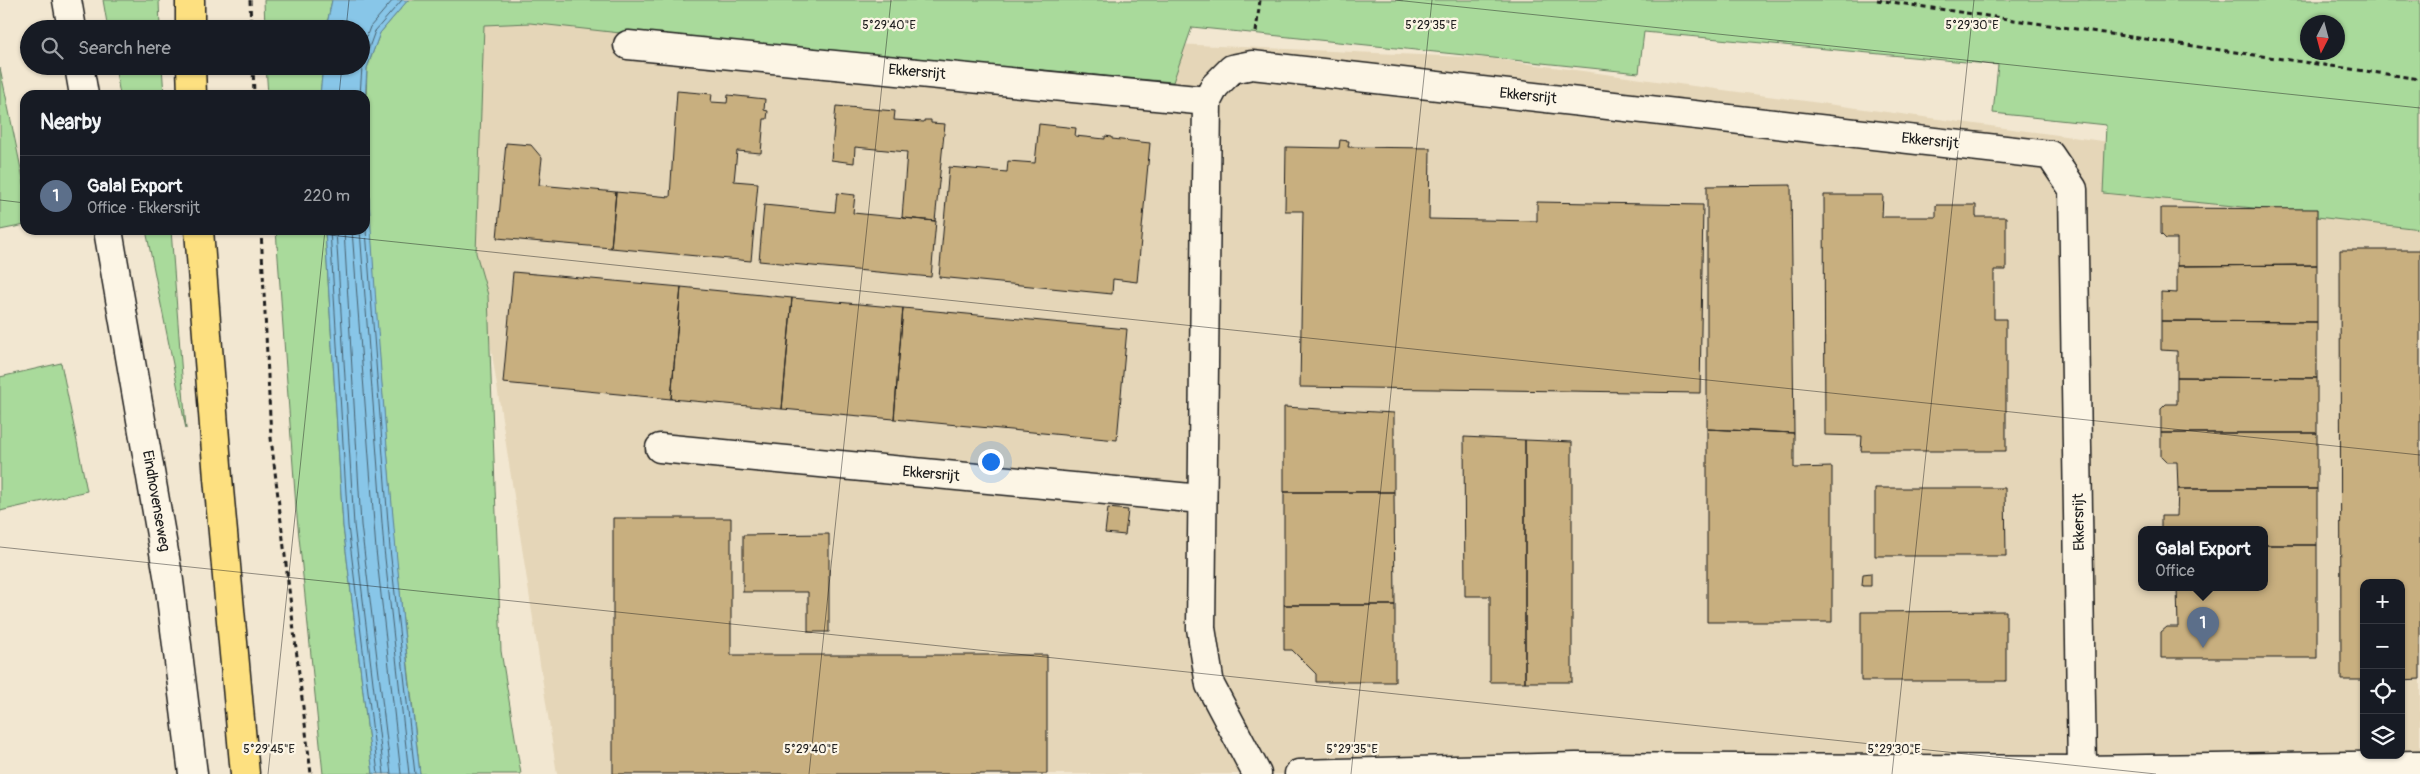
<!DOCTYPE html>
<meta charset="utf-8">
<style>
body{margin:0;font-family:Pangolin,sans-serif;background:#242831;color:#f1f3f6}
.controls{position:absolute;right:15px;bottom:15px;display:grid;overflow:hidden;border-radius:10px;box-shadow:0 1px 4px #0004}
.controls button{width:45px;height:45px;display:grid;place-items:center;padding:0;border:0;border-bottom:1px solid #363941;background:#171b24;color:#f1f3f6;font:25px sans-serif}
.compass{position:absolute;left:2300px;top:15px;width:45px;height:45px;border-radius:50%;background:#171b24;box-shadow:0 1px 4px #0004;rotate:186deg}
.you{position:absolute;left:990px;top:461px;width:18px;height:18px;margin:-12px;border:4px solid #fff;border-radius:50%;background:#1a73e8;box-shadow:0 0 0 8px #1a73e833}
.badge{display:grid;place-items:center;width:32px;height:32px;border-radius:50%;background:#c8321e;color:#fff;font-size:16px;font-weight:700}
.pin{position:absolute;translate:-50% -41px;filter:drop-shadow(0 1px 2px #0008)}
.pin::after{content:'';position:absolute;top:26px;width:18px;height:15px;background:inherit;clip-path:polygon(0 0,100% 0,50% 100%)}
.popup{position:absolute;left:2138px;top:526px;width:130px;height:65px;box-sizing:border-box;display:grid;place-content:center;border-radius:10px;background:#171b24;filter:drop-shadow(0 1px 4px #0005);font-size:16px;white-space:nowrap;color:#9ea1a6}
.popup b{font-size:19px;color:#f1f3f6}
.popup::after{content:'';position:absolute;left:50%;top:100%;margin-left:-10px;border:10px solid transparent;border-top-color:#171b24}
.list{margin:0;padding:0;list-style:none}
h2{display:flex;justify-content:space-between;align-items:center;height:65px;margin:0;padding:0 20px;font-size:21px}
h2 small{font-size:16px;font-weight:400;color:#9ea1a6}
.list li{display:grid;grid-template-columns:32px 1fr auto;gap:15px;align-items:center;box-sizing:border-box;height:80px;padding:0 20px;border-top:1px solid #363941}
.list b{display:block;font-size:19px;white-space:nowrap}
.list p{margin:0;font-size:16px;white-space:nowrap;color:#9ea1a6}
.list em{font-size:16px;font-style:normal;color:#9ea1a6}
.icon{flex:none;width:28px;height:28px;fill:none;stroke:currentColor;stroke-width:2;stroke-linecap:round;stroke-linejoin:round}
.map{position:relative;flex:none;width:2420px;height:774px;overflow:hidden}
.search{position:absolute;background:#171b24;box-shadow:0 1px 4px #0004;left:20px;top:20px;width:350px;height:55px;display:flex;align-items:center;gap:12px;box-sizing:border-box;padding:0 18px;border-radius:28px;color:#9ea1a6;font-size:19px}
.panel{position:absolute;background:#171b24;box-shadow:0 1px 4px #0004;left:20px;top:90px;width:350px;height:145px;border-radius:15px}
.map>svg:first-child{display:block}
.built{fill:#e5d6b8;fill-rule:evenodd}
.green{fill:#a9da9b;stroke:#627b5c;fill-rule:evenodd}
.water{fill:#88c6e8;stroke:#5d8296}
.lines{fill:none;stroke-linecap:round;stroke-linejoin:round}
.shore{stroke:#47606e;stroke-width:1}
.building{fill:#c8af7f;stroke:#1c1c1c}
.minor-casing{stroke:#1c1c1c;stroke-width:31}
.major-casing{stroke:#1c1c1c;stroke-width:31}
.path{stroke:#1c1c1c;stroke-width:3;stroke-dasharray:5 4;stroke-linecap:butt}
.minor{stroke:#fcf5e5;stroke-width:28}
.major{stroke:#fde080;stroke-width:28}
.ticks{fill:none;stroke:#1c1c1c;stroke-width:1;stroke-opacity:0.45}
.labels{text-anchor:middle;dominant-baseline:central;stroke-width:4.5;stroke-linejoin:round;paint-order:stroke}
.street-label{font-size:15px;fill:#1c1c1c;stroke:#fcf5e5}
.ticks-label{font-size:12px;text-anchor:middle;fill:#1c1c1c;stroke:#fcf5e5;stroke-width:4.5;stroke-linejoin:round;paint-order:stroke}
</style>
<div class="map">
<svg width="2420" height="774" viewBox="0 0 2420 774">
<rect width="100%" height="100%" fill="#f2e7d1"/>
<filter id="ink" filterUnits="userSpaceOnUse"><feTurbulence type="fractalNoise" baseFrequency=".02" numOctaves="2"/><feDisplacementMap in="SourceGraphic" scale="10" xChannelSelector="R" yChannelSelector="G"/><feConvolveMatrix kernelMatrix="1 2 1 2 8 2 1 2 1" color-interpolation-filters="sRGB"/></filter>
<g filter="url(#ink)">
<!-- built -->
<path class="built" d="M439,11L1487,58L2420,184V774H557ZM2142,529H2264V587H2142ZM2364,583H2401V755H2364Z"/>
<!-- green -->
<path class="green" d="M103,0H159L160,29H108Z
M264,0H332L326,29H265Z
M408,0H2420V229L2317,217L2304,213L2103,193L2106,125L1993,113L1998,65L1644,32L1639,73L1192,27L1173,82L620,33L530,23L484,25L476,253L488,295L501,651L521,774H420L395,548L375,302L365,135L367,68L380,33ZM2308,22H2338V52H2308Z
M115,66H162L164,95H120Z
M266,66H323L320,95H268Z
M0,68L25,188V225L0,230Z
M146,230H171L186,429Z
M276,230H325L343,526L373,774H323L296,507Z
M61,363L87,491L0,511V377Z"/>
<!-- water -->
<path class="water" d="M332,0H408L380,33L367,68L365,101V95H320L323,66H361V29H326Z
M365,135C378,348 394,562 420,774H373L343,526L325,230H365Z"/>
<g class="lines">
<!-- shore -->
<path class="shore" d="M361,51L370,27L393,0
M360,95L362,67L375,31L402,0
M365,217L390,549L415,774
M330,230L348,526L378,774
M336,230L354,525L384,774
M344,230L361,525L391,774
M352,230L376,550L401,774
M360,230L384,549L409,774"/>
</g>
<!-- building -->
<path class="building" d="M677,91L712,94L711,102L727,103L728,95L765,99L764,110L768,111L767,119H764L761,153L737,151L734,181L758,183L751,261L611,248L616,192L670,197Z
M836,106L895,111L894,120L924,122V120H931V123L945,124L935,221L902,218L907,152L855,147L854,163L831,160Z
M1039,124L1076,128L1075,136L1105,139V136L1112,137V139L1150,143L1137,282L1113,279L1112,294L939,277L949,167L1007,172L1008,161L1035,163Z
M1340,140L1349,141L1348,147L1430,148L1429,219L1537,221V202L1703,205L1700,393L1300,387L1303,211H1285L1286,147L1339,148Z
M506,143L531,145L542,158L539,185L616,192L611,248L497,238Z
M1791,185L1794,433L1707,429V186Z
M837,193L855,195L853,213L936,221L931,277L759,261L764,205L835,212Z
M1824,195H1883L1882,217H1936V205H1976V217H2006V270H1994V319H2006V451H1861L1862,436L1825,435Z
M2161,208L2317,209V265L2177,266V239H2166L2161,234Z
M2340,250H2420V679L2401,680V583H2364V680H2341Z
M2317,265V322L2161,321V292L2177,293V266Z
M513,272L681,287L671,399L503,383Z
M681,287L792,298L782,409L671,399Z
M792,298L903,308L894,419L782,409Z
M903,308L1127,329L1117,440L894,419Z
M2161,321L2317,322V378L2177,377V351L2161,350Z
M2177,377L2317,378V433H2161V409L2166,404H2177Z
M1284,407L1394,413V492H1284Z
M1707,429L1794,433V468L1832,467V622H1707Z
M2161,433H2317V489H2178L2177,462H2166L2161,457Z
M1464,437L1525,440V682H1490V596H1465Z
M1525,440L1572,442V682H1525Z
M1875,488H2005L2006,556H1875Z
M2178,489H2317V545H2264V529H2161V516H2177Z
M1284,492H1394L1395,605H1284Z
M1108,508L1128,510L1125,535L1105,533Z
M613,518H731V655H1047V774H613Z
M829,534V632H808V592H743V535Z
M2264,545H2317V658H2161V632L2167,627H2178L2177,587H2264Z
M1871,573V586H1862L1863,574Z
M1284,605H1395V682H1316V674L1292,650H1284Z
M2006,611V681H1861V612Z"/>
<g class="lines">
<defs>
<path id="minor" d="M67,0L72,29
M628,45L1207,101
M79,66L84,95
M108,230L169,581L193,774
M660,448L1201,499
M1257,774L1210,685L1201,628L1207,101L1215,86L1232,69L1252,65L2050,155L2073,189L2082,770
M1299,774L1576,767L2082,770L2420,765"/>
<path id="major" d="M190,0V29
M191,66L192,95
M199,230L218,478L245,774"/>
</defs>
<!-- minor casing -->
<use href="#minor" class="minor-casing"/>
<!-- major casing -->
<use href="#major" class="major-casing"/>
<!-- path -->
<path class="path" d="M250,0L251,29
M1877,0L2420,79
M1256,32L1260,0
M253,66L254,95
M261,230L271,438L311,774"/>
<!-- minor -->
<use href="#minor" class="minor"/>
<!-- major -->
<use href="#major" class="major"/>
</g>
</g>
<!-- ticks -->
<path class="ticks" d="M1395,0L2420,108M346,29L349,0M339,95L342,66M0,200L25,203M282,230L2420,455M0,547L2156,774M268,774L325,230M809,774L891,0M1351,774L1432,0M1892,774L1974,0"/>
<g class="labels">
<!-- street labels -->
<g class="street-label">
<text transform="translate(917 72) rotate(5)">Ekkersrijt</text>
<text transform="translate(1528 96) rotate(6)">Ekkersrijt</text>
<text transform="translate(1930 141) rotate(6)">Ekkersrijt</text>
<text transform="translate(931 474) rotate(5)">Ekkersrijt</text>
<text transform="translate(156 501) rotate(80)">Eindhovenseweg</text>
<text transform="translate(2079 522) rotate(-91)">Ekkersrijt</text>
</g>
</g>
<g class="ticks-label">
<text x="889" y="29">5°29'40"E</text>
<text x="1431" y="29">5°29'35"E</text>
<text x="1972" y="29">5°29'30"E</text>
<text x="269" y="753">5°29'45"E</text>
<text x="811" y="753">5°29'40"E</text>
<text x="1352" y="753">5°29'35"E</text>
<text x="1894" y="753">5°29'30"E</text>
</g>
</svg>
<div class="controls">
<button>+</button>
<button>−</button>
<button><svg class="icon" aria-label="locate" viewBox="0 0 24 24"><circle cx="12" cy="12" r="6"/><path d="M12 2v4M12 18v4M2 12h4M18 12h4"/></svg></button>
<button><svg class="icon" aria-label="layers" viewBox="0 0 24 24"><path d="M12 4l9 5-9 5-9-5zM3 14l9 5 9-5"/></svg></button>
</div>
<svg class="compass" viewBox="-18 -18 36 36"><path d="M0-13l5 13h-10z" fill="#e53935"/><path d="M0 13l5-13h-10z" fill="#9ea1a6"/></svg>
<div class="you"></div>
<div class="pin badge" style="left:2203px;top:648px;background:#5c6f8a">1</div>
<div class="popup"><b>Galal Export</b>Office</div>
<div class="search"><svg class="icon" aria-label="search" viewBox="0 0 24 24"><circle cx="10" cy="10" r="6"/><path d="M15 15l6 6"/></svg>Search here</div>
<section class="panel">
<h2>Nearby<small></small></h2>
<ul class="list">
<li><span class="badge" style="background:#5c6f8a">1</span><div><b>Galal Export</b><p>Office · Ekkersrijt</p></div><em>220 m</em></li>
</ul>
</section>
</div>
